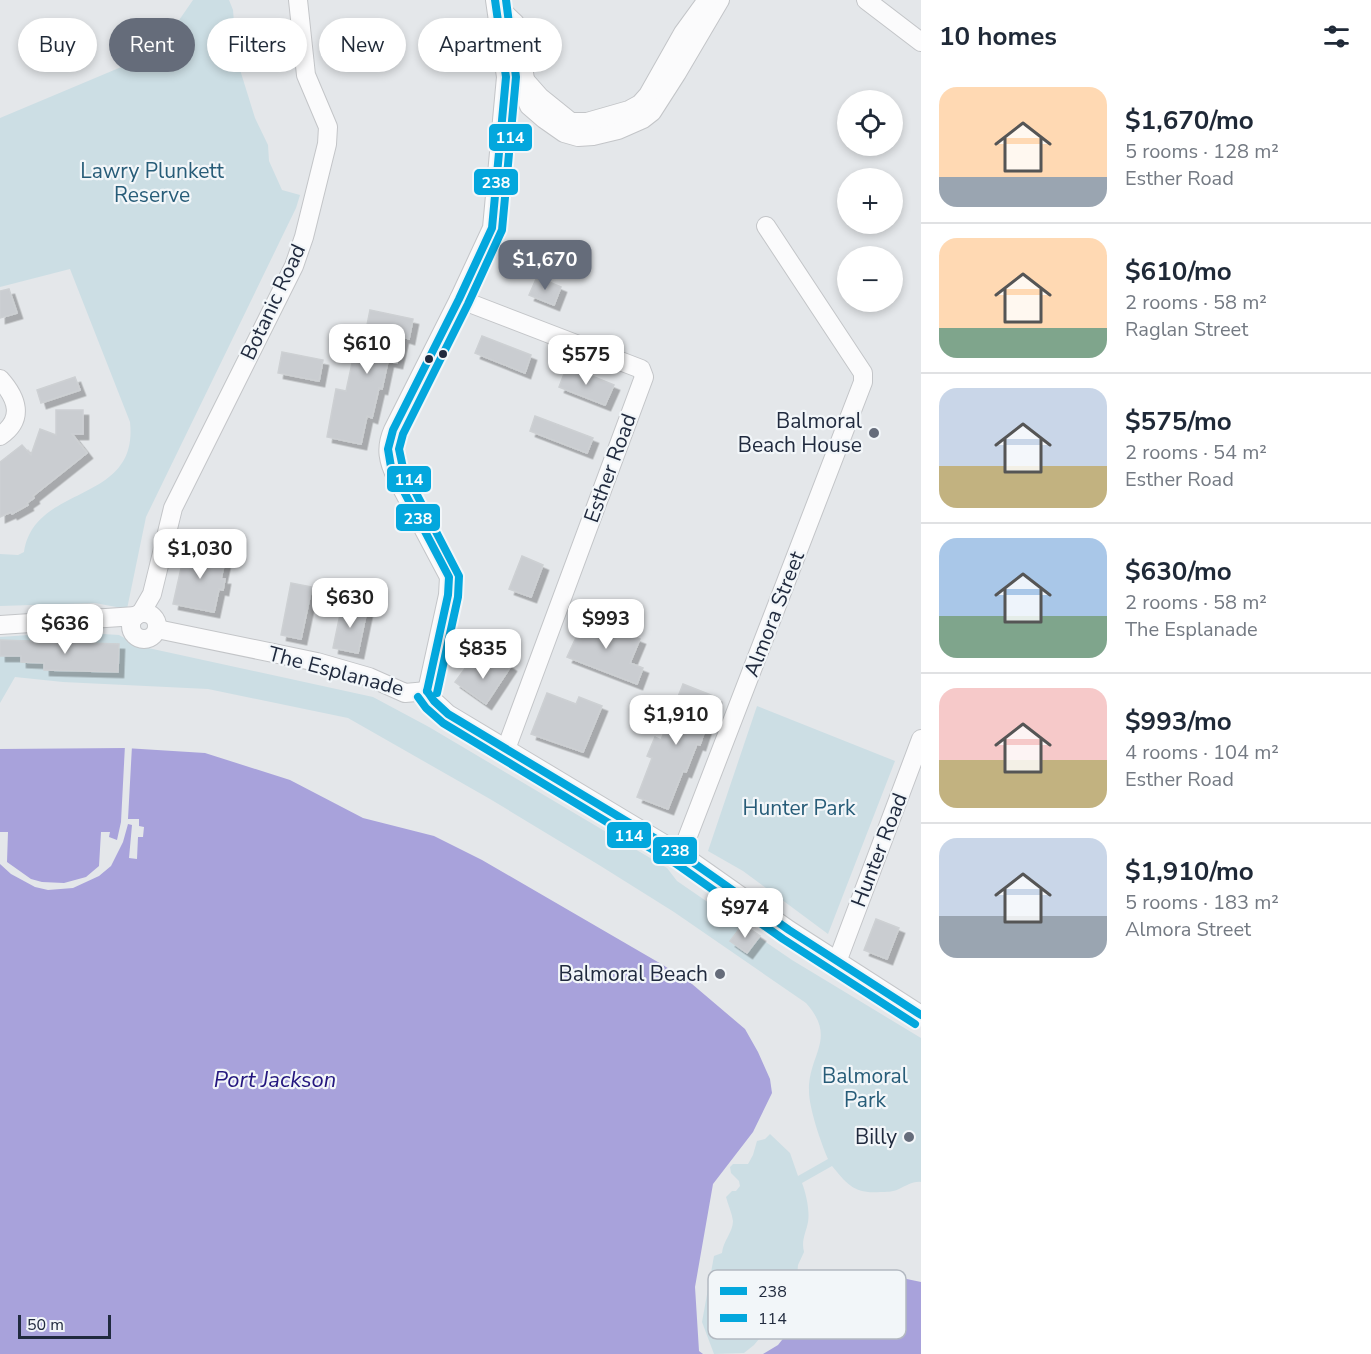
<!DOCTYPE html>
<html lang="en">
<head>
<meta charset="utf-8">
<style>
  :root { --surface:#fff; --page:#f6f6f7; --text:#1f2937; --muted:#747a83; --line:#e0e1e3; --accent:#656c7a }
  body { margin:0; font-family:"Nunito Sans",sans-serif; background:var(--page); color:var(--text); height:100vh; display:flex; flex-direction:column; font-size:22px; white-space:nowrap }
  * { box-sizing:border-box; margin:0 }
  p { font-size:20px; color:var(--muted) }
  .icon { flex:none; width:33px; height:33px; fill:none; stroke:currentColor; stroke-width:2; stroke-linecap:round; stroke-linejoin:round }
  .map { position:relative; flex:1; overflow:hidden }
  .panel { display:flex; flex-direction:column; background:var(--surface); width:450px }
  .panel>* { flex:none }
  .top-card { position:absolute; left:18px; top:18px; width:570px; height:54px; display:flex; gap:12px }
  .controls { position:absolute; left:837px; top:90px; display:grid; gap:12px }
  .controls a { display:grid; place-items:center; width:66px; height:66px; border-radius:50%; background:var(--surface); box-shadow:0 3px 9px #0003; font-size:30px }
  .scale { position:absolute; left:18px; bottom:15px; width:93px; box-sizing:border-box; padding-left:6px; border:3px solid #202a3e; border-top:0; font-size:16px; line-height:21px; white-space:nowrap; color:#202a3e; -webkit-text-stroke:4px #f2f6f9; paint-order:stroke }
  .price { position:absolute; translate:-50% -51px; padding:0 14px; border-radius:12px; background:#fff; color:#222; font-size:20px; line-height:39px; filter:drop-shadow(0 2px 3px #0008) }
  .price::after { content:''; position:absolute; left:50%; top:36px; width:18px; height:14px; margin-left:-9px; background:inherit; clip-path:polygon(0 0,100% 0,50% 100%) }
  .price.on { background:var(--accent); color:#fff }
  ul { padding:0; list-style:none }
  li { display:flex; align-items:center; gap:18px; height:150px; padding:0 18px }
  li+li { border-top:2px solid var(--line) }
  li span { display:grid; place-items:center; flex:none; width:168px; height:120px; border-radius:18px; color:#555 }
  li>.icon { margin-inline-start:auto }
  span .icon { width:72px; height:72px; fill:#fffc; stroke-width:1 }
  li b { font-size:26px }
  h2 { display:flex; justify-content:space-between; align-items:center; height:72px; padding:0 18px; font-size:26px }
  .chip { padding:0 21px; border-radius:27px; background:var(--surface); box-shadow:0 3px 9px #0003; font-size:21px; line-height:54px }
  .chip.on { background:var(--accent); color:#fff }
  main { display:flex; flex:1; min-height:0 }
  .map>svg:first-child { display:block }
  .green { fill:#ccdee4 }
  .water { fill:#a8a2db }
  .pier { fill:#e4e7ea }
  .building { fill:#cacdd1; stroke:#cdd0d3; stroke-width:1.5; filter:url(#shadow) }
  .lines { fill:none; stroke-linecap:round; stroke-linejoin:round }
  .minor-casing { stroke:#c3c5c8; stroke-width:20 }
  .minor { stroke:#fbfbfc; stroke-width:18 }
  .bus-1-casing { stroke:#f2f6f9; stroke-width:12 }
  .bus-2-casing { stroke:#f2f6f9; stroke-width:12 }
  .bus-1 { stroke:#03a7dd; stroke-width:8 }
  .bus-2 { stroke:#03a7dd; stroke-width:8 }
  .bus-dot { fill:#202a3e; stroke:#f2f6f9; stroke-width:2 }
  .poi-dot { fill:#656c7a; stroke:#f2f6f9; stroke-width:2 }
  .labels { text-anchor:middle; stroke-width:4.5; stroke-linejoin:round; paint-order:stroke }
  .park-label { font-size:21px; fill:#275c78; stroke:#f2f6f9 }
  .street-label { font-size:21px; fill:#202a3e; stroke:#f2f6f9 }
  .poi-label { font-size:21px; fill:#202a3e; stroke:#f2f6f9; text-anchor:end }
  .water-label { font-size:22px; font-style:italic; fill:#23167e; stroke:#f2f6f9 }
  .key { fill:#f2f6f9; stroke:#b3b9c1; stroke-width:1.5 }
  .key-label { font-size:16px; fill:#202a3e }
  .line-badge { stroke:#f2f6f9; stroke-width:2 }
  .badge-label { font-size:16px; text-anchor:middle; font-weight:bold; fill:#fff }
</style>
</head>
<body>
<main>
<div class="map">
<svg width="921" height="1354" viewBox="0 0 921 1354">
  <defs>
    <filter id="shadow"><feDropShadow dx="5.5" dy="5.5" stdDeviation="0" flood-color="#0004"/></filter>
  </defs>
  <rect width="100%" height="100%" fill="#e4e7ea"/>
  <!-- green -->
  <g class="green">
    <path d="M193 0H229L233 10 237 60 255 118 268 145 269 161 282 190 300 195 296 208 146 517 127 609 95 603 0 606V554L18 555 24 552C34 483 139 505 130 422L70 269 0 287V118L157 52Z"/>
    <path d="M72 632 119 635 139 646 373 697 429 727 667 868 677 881 792 960 921 1038V1182C913 1181 906 1186 899 1189 893 1192 886 1192 880 1192 854 1194 847 1184 832 1166L802 1183C806 1193 810 1211 808 1222 806 1233 801 1240 804 1252L798 1265 796 1287 785 1308 754 1345 744 1353 714 1354 702 1322 714 1256 722 1253C723 1241 733 1232 733 1221 732 1213 728 1205 726 1197L732 1191H736L740 1186 739 1181 731 1173 730 1167 733 1164H748L753 1155 757 1141 765 1139 770 1134 790 1153 798 1176 828 1159C821 1143 809 1108 809 1091 808 1054 838 1039 806 1003L674 912 599 865 490 799 348 718 208 689 63 682 15 677 0 703V637Z"/>
    <path d="M757 706 895 761 828 934 743 871 708 851Z"/>
  </g>
  <!-- water -->
  <g class="water">
    <path d="M125 748 205 753 290 780 363 818 434 836 482 860 663 965 692 984 745 1029 758 1052 770 1079 772 1093 753 1132 713 1184 695 1287 699 1351 703 1354H0V749Z"/>
    <path d="M883 1274 921 1282V1354H763L778 1345 829 1281Z"/>
  </g>
  <!-- pier -->
  <path class="pier" d="M125 745 132 746 128 819H139V826L144 827 143 837H138L137 859 129 858 132 825 128 824 123 842 111 866 99 876 73 888 48 890 35 887 11 874 0 864V832H8L7 862 31 879 42 882 64 883 86 877 99 866 101 832H110L109 837 117 840 121 822Z"/>
  <!-- building -->
  <g class="building">
    <path d="M537 277 561 287 554 305 529 295Z"/>
    <path d="M9 289 17 313 0 318V291Z"/>
    <path d="M370 310 413 319 409 339 403 337 397 363 388 361 382 389 379 388 372 418 367 416 361 444 327 437 336 389 346 391 354 354 349 353 352 338 364 340Z"/>
    <path d="M482 336 531 355 525 373 475 353Z"/>
    <path d="M282 352 323 360 319 381 278 373Z"/>
    <path d="M567 366 614 385 605 405 559 387Z"/>
    <path d="M75 377 80 390 41 403 37 390Z"/>
    <path d="M56 410H83V434H72L87 453 33 496 34 498 27 503 28 505 12 514 11 512 0 517V462L22 445 31 455 40 429 56 435Z"/>
    <path d="M535 416 593 438 587 453 530 431Z"/>
    <path d="M186 546 226 556 221 579H225L223 590 219 589 214 612 173 604Z"/>
    <path d="M522 556 543 565 531 597 509 589Z"/>
    <path d="M291 583 312 587 301 639 281 635Z"/>
    <path d="M342 605 367 610 358 653 333 648Z"/>
    <path d="M585 618 640 639 630 663 643 668 637 684 567 657Z"/>
    <path d="M0 640 119 644 118 672 44 670V663L21 662V656H0Z"/>
    <path d="M499 657 511 666 486 704 455 682 469 663 486 675Z"/>
    <path d="M683 684 716 697 700 745 697 744 686 772 683 771 668 809 637 797 652 758 647 756 655 737 661 740Z"/>
    <path d="M547 693 576 704 579 697 602 706 583 752 531 734Z"/>
    <path d="M876 919 899 928 887 959 864 950Z"/>
    <path d="M743 924 760 936 747 953 730 941Z"/>
  </g>
  <g class="lines">
    <defs>
      <g id="minor">
        <path d="M866 0 921 42"/>
        <path d="M496 5 515 23 518 29 525 80V96L529 106 544 119 564 133 578 137 593 136 618 130 643 119 652 112 677 73 720 0"/>
        <path d="M525 80 540 97 571 122H587L629 110 640 104 648 95 683 33 707 0"/>
        <path d="M459 299 641 369 644 377 506 749"/>
        <path d="M0 379C17 398 25 419 0 436"/>
        <circle cx="144" cy="626" r="13"/>
        <path d="M141 613 152 594 173 508 294 266 304 237 327 144 328 127 306 75 298 0"/>
        <path d="M0 625 136 616"/>
        <path d="M157 629 317 662 369 677 405 693 427 691"/>
        <path d="M427 691 448 595 449 577 397 479C388 462 385 448 393 430L459 299 492 228 506 77 495 0"/>
        <path d="M427 691 434 701 448 714 681 854 789 930 921 1015"/>
        <path d="M681 854 863 382V373L766 226"/>
        <path d="M837 962 921 739"/>
      </g>
    </defs>
    <!-- minor casing -->
    <use href="#minor" class="minor-casing"/>
    <!-- minor -->
    <use href="#minor" class="minor"/>
    <defs>
      <g id="bus-1">
        <path d="M427 691 448 595 449 577 391 467 388 449 393 430 459 299 492 228 506 77 495 0"/>
        <path d="M427 691 434 701 448 714 681 854 789 930 921 1015"/>
      </g>
      <g id="bus-2">
        <path d="M437 693 458 597 459 576 403 468 399 449 403 434 468 304 502 230 516 77 506 0"/>
        <path d="M418 697 426 708 443 723 675 863 783 939 915 1024"/>
      </g>
    </defs>
    <!-- bus-1 casing -->
    <use href="#bus-1" class="bus-1-casing"/>
    <!-- bus-2 casing -->
    <use href="#bus-2" class="bus-2-casing"/>
    <!-- bus-1 -->
    <use href="#bus-1" class="bus-1"/>
    <!-- bus-2 -->
    <use href="#bus-2" class="bus-2"/>
  </g>
  <!-- markers -->
  <g class="bus-dot">
    <circle cx="443" cy="354" r="5"/>
    <circle cx="429" cy="359" r="5"/>
  </g>
  <g class="poi-dot">
    <circle cx="874" cy="433" r="6"/>
    <circle cx="720" cy="974" r="6"/>
    <circle cx="909" cy="1137" r="6"/>
  </g>
  <g class="labels">
    <!-- park labels -->
    <g class="park-label">
      <text x="152" y="178">Lawry Plunkett<tspan x="152" dy="24">Reserve</tspan></text>
      <text x="799" y="815">Hunter Park</text>
      <text x="865" y="1083">Balmoral<tspan x="865" dy="24">Park</tspan></text>
    </g>
    <!-- street labels -->
    <g class="street-label">
      <text transform="translate(273 302) rotate(-65)" y="7">Botanic Road</text>
      <text transform="translate(610 468) rotate(-70)" y="7">Esther Road</text>
      <text transform="translate(774 614) rotate(-69)" y="7">Almora Street</text>
      <text transform="translate(336 671) rotate(15)" y="7">The Esplanade</text>
      <text transform="translate(879 850) rotate(-69)" y="7">Hunter Road</text>
    </g>
    <!-- poi labels -->
    <g class="poi-label">
      <text x="862" y="428">Balmoral<tspan x="862" dy="24">Beach House</tspan></text>
      <text x="708" y="981">Balmoral Beach</text>
      <text x="897" y="1144">Billy</text>
    </g>
    <!-- water labels -->
    <g class="water-label">
      <text x="275" y="1087">Port Jackson</text>
    </g>
  </g>
  <!-- legend -->
  <rect x="708" y="1270" width="198" height="69" rx="9" class="key"/>
  <rect x="720" y="1287" width="27" height="8" fill="#03a7dd"/>
  <rect x="720" y="1314" width="27" height="8" fill="#03a7dd"/>
  <g class="key-label">
    <text x="758" y="1297">238</text>
    <text x="758" y="1324">114</text>
  </g>
  <g class="line-badge">
    <rect x="488" y="123" width="45" height="29" rx="6" fill="#03a7dd"/>
    <rect x="473" y="168" width="46" height="28" rx="6" fill="#03a7dd"/>
    <rect x="386" y="465" width="46" height="28" rx="6" fill="#03a7dd"/>
    <rect x="395" y="503" width="46" height="29" rx="6" fill="#03a7dd"/>
    <rect x="606" y="821" width="46" height="28" rx="6" fill="#03a7dd"/>
    <rect x="652" y="836" width="46" height="29" rx="6" fill="#03a7dd"/>
  </g>
  <g class="badge-label">
    <text x="510" y="143">114</text>
    <text x="496" y="188">238</text>
    <text x="409" y="485">114</text>
    <text x="418" y="524">238</text>
    <text x="629" y="841">114</text>
    <text x="675" y="856">238</text>
  </g>
</svg>
<div class="controls">
<a><svg class="icon" aria-label="locate" viewBox="0 0 24 24"><circle cx="12" cy="12" r="6"/><path d="M12 2v4M12 18v4M2 12h4M18 12h4"/></svg></a>
<a>+</a>
<a>−</a>
</div>
<div class="scale">50 m</div>
<b class="price on" style="left:545px;top:291px">$1,670</b>
<b class="price" style="left:367px;top:375px">$610</b>
<b class="price" style="left:586px;top:386px">$575</b>
<b class="price" style="left:200px;top:580px">$1,030</b>
<b class="price" style="left:350px;top:629px">$630</b>
<b class="price" style="left:606px;top:650px">$993</b>
<b class="price" style="left:65px;top:655px">$636</b>
<b class="price" style="left:483px;top:680px">$835</b>
<b class="price" style="left:676px;top:746px">$1,910</b>
<b class="price" style="left:745px;top:939px">$974</b>
<div class="top-card">
<a class="chip">Buy</a>
<a class="chip on">Rent</a>
<a class="chip">Filters</a>
<a class="chip">New</a>
<a class="chip">Apartment</a>
</div>
</div>
<section class="panel">
<h2>10 homes<svg class="icon" aria-label="filters" viewBox="0 0 24 24"><path d="M4 7h16M4 17h16"/><circle cx="9" cy="7" r="2"/><circle cx="15" cy="17" r="2"/></svg></h2>
<ul>
<li><span style="background:linear-gradient(#ffd9b3 75%,#9aa5b1 0)"><svg class="icon" aria-label="home" viewBox="0 0 24 24"><path d="M3 11l9-7 9 7M6 9v11h12V9"/></svg></span><div><b>$1,670/mo</b><p>5 rooms · 128 m²</p><p>Esther Road</p></div></li>
<li><span style="background:linear-gradient(#ffd9b3 75%,#7fa58c 0)"><svg class="icon" aria-label="home" viewBox="0 0 24 24"><path d="M3 11l9-7 9 7M6 9v11h12V9"/></svg></span><div><b>$610/mo</b><p>2 rooms · 58 m²</p><p>Raglan Street</p></div></li>
<li><span style="background:linear-gradient(#c9d6e8 65%,#c2b280 0)"><svg class="icon" aria-label="home" viewBox="0 0 24 24"><path d="M3 11l9-7 9 7M6 9v11h12V9"/></svg></span><div><b>$575/mo</b><p>2 rooms · 54 m²</p><p>Esther Road</p></div></li>
<li><span style="background:linear-gradient(#a9c7e8 65%,#7fa58c 0)"><svg class="icon" aria-label="home" viewBox="0 0 24 24"><path d="M3 11l9-7 9 7M6 9v11h12V9"/></svg></span><div><b>$630/mo</b><p>2 rooms · 58 m²</p><p>The Esplanade</p></div></li>
<li><span style="background:linear-gradient(#f6c9c9 60%,#c2b280 0)"><svg class="icon" aria-label="home" viewBox="0 0 24 24"><path d="M3 11l9-7 9 7M6 9v11h12V9"/></svg></span><div><b>$993/mo</b><p>4 rooms · 104 m²</p><p>Esther Road</p></div></li>
<li><span style="background:linear-gradient(#c9d6e8 65%,#9aa5b1 0)"><svg class="icon" aria-label="home" viewBox="0 0 24 24"><path d="M3 11l9-7 9 7M6 9v11h12V9"/></svg></span><div><b>$1,910/mo</b><p>5 rooms · 183 m²</p><p>Almora Street</p></div></li>
</ul>
</section>
</main>
</body>
</html>
